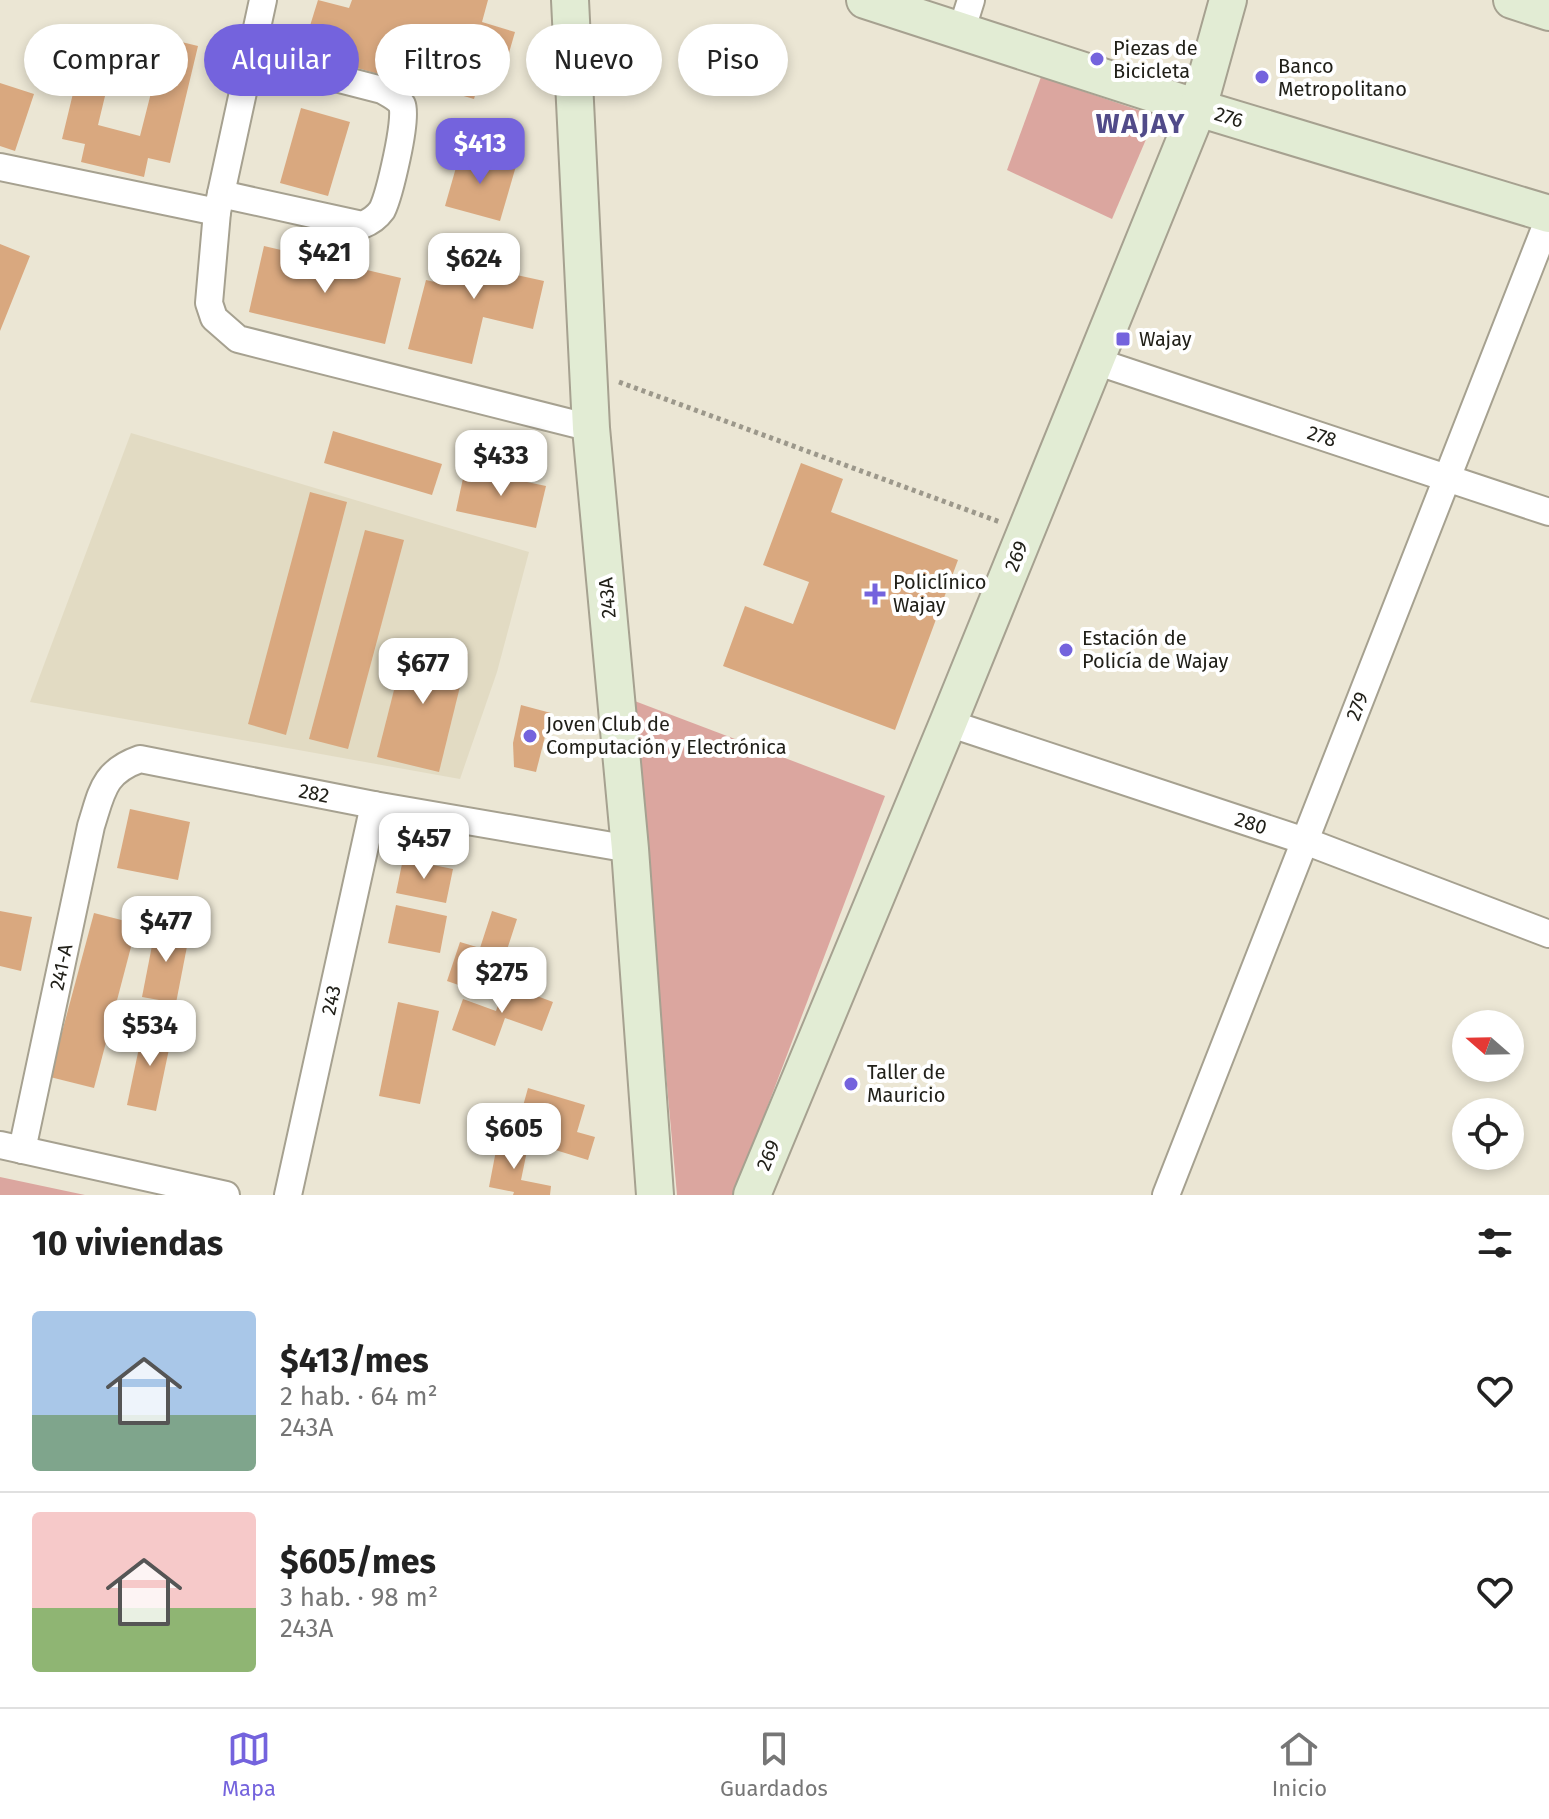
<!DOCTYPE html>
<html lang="es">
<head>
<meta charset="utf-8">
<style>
  :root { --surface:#fff; --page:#f6f6f6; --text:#222; --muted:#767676; --line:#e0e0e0; --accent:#7463dd }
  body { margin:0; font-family:"Fira Sans",sans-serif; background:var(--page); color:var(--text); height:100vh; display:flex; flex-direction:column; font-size:30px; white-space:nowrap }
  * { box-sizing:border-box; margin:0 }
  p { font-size:26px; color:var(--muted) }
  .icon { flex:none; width:44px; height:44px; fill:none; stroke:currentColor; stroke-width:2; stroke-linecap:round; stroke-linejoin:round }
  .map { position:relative; height:1195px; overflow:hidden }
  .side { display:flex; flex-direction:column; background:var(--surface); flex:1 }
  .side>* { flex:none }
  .top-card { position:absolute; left:24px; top:24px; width:800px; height:72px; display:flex; gap:16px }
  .needle { width:52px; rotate:290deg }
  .fabs { position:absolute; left:1452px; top:1010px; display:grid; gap:16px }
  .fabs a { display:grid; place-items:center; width:72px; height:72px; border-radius:50%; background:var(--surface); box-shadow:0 4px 12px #0003; font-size:40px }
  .price { position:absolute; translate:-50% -68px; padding:0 18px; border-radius:16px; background:#fff; color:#222; font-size:26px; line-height:52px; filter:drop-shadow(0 2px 4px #0008) }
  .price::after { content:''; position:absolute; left:50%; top:48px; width:24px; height:18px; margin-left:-12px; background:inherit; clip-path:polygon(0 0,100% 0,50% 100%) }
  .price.current { background:var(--accent); color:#fff }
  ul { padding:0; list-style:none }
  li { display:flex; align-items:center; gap:24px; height:200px; padding:0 32px }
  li+li { border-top:2px solid var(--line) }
  li span { display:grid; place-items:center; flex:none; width:224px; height:160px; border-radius:8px; color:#555 }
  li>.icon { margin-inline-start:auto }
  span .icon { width:96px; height:96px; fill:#fffc; stroke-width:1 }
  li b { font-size:34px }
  h2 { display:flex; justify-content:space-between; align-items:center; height:96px; padding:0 32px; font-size:34px }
  .pill { padding:0 28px; border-radius:36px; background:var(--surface); box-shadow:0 4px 12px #0003; font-size:28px; line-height:72px }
  .pill.current { background:var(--accent); color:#fff }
  .menu { display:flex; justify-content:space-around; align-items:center; height:112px; border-top:2px solid var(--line); background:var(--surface); font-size:22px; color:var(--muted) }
  .menu a { display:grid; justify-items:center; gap:4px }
  .menu .current { color:var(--accent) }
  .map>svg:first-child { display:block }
  .built { fill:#e2dbc3 }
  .green { fill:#dba69f }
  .building { fill:#d9a87f }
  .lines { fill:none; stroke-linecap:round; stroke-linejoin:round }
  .street-casing { stroke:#a6a190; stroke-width:30 }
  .secondary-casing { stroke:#a6a190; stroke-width:40 }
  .path { stroke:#9c988b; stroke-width:5; stroke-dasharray:4 4; stroke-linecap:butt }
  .street { stroke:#fff; stroke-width:26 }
  .secondary { stroke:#e2ecd4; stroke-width:36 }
  .poi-dot { fill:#7463dd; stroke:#fff; stroke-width:3 }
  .labels { text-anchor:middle; stroke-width:8; stroke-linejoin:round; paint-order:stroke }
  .poi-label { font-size:20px; fill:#212019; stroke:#fff; text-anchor:start }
  .street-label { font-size:20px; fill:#212019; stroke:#fff }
  .district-label { font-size:28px; font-weight:bold; letter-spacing:2px; fill:#514b89; stroke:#fff }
</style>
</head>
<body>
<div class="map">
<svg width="1549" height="1195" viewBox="0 0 1549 1195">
  <rect width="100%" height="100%" fill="#ebe6d4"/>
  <!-- built -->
  <path class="built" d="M131 433 529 552 497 672 460 779 30 702Z"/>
  <!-- green -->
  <g class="green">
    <path d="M1041 77 1156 116 1112 219 1007 170Z"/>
    <path d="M632 700 885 796 734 1195H677Z"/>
    <path d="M0 1177 85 1195H0Z"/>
  </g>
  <!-- building -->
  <g class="building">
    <path d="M318 0 349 8 352 0H488L482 22 515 32 502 77 482 71 474 99 415 82 427 40 402 33 389 77 336 62 342 39 309 29Z"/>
    <path d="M89 27 120 34 98 125 140 136 165 38 198 46 170 163 148 158 144 177 81 162 85 144 62 139Z"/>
    <path d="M0 83 34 94 15 151 0 146Z"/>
    <path d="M301 108 350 122 328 196 280 183Z"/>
    <path d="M461 150 516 166 500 221 445 206Z"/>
    <path d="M460 235 518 250 512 274 544 281 533 329 483 317 472 364 408 349 426 280 448 285Z"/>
    <path d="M0 244 30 256 0 331Z"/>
    <path d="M264 246 401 278 385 344 249 312Z"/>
    <path d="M333 431 442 464 432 495 324 463Z"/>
    <path d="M801 463 843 479 831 512 958 560 895 730 723 666 745 606 793 624 809 582 763 565Z"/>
    <path d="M465 469 546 486 536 528 456 511Z"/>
    <path d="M310 492 347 502 286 735 248 724Z"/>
    <path d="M365 530 404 540 348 749 309 739Z"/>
    <path d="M407 639 468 654 439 772 377 757Z"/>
    <path d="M521 705 551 713 536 772 514 767 513 743Z"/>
    <path d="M130 809 190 822 178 880 117 868Z"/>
    <path d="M403 859 453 869 446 903 396 893Z"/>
    <path d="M396 905 447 916 440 953 388 943Z"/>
    <path d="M0 911 32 917 21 971 0 966Z"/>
    <path d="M492 911 517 919 503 962 484 956 473 990 447 981 460 942 480 948Z"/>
    <path d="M94 913 137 924 94 1088 50 1077Z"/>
    <path d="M156 925 190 931 176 1003 142 997Z"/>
    <path d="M505 984 553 1002 542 1031 505 1018 495 1046 452 1030 463 999 496 1011Z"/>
    <path d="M398 1002 439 1011 420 1104 379 1096Z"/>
    <path d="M144 1024 173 1030 156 1111 127 1105Z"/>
    <path d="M528 1088 585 1105 577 1132 595 1137 588 1160 552 1149 556 1136 518 1124Z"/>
    <path d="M498 1140 528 1146 521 1180 551 1186 550 1195H513L514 1192 489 1187Z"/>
  </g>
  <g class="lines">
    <defs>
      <g id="street">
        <path d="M263 0 217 212 209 303 214 318 238 339 591 428"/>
        <path d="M961 32 971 0"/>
        <path d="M0 167 217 212"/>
        <path d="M221 194 362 225C370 222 377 217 382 210 389 196 408 118 402 105 398 98 389 94 382 90L250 56"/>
        <path d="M1095 361 1549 512"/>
        <path d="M948 723 1305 841 1549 934"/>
        <path d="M0 1145 226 1195"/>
        <path d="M22 1150 91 826C102 792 103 772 140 759L374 805 630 849"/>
        <path d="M288 1195 374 805"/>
        <path d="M1166 1195 1549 218"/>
      </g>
      <g id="secondary">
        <path d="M570 0 591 428 630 849 655 1195"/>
        <path d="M865 0 1198 108 1549 214"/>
        <path d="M1512 0 1549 12"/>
        <path d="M752 1195 948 723 1198 108 1228 0"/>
      </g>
    </defs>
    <!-- street casing -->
    <use href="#street" class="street-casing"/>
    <!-- secondary casing -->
    <use href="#secondary" class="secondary-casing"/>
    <!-- path -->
    <path class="path" d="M619 382 1000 522"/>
    <!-- street -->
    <use href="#street" class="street"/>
    <!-- secondary -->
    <use href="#secondary" class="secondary"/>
  </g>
  <!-- markers -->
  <g class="poi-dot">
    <circle cx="1097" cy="59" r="8"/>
    <circle cx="1262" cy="77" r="8"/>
    <rect x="1115" y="331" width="16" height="16" rx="4"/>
    <path d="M871 582h8v8h8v8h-8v8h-8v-8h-8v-8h8z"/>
    <circle cx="1066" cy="650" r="8"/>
    <circle cx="530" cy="736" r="8"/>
    <circle cx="851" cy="1084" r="8"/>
  </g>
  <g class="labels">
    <!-- poi labels -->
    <g class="poi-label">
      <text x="1113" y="55">Piezas de<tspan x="1113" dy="23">Bicicleta</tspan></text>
      <text x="1278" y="73">Banco<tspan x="1278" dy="23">Metropolitano</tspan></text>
      <text x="1139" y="346">Wajay</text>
      <text x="893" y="589">Policlínico<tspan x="893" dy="23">Wajay</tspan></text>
      <text x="1082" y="645">Estación de<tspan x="1082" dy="23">Policía de Wajay</tspan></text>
      <text x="546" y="731">Joven Club de<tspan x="546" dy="23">Computación y Electrónica</tspan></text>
      <text x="867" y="1079">Taller de<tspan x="867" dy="23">Mauricio</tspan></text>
    </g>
    <!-- street labels -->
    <g class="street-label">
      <text transform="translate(1229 117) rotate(17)" y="7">276</text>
      <text transform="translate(1322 436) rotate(18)" y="7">278</text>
      <text transform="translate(1016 556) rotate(-68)" y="7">269</text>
      <text transform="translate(607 598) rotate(-95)" y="7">243A</text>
      <text transform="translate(1357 706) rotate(-69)" y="7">279</text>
      <text transform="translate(314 793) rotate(11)" y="7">282</text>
      <text transform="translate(1251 823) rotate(18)" y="7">280</text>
      <text transform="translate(61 967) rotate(-78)" y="7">241-A</text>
      <text transform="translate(331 1000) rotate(-78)" y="7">243</text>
      <text transform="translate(768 1155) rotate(-67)" y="7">269</text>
    </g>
    <!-- district labels -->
    <g class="district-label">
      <text x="1141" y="133">WAJAY</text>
    </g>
  </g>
</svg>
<div class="fabs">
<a><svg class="needle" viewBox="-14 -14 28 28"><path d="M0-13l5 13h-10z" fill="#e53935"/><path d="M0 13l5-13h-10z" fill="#767676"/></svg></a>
<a><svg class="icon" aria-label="locate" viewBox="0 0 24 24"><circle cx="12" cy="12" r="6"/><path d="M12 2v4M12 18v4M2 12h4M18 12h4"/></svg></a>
</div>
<b class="price current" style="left:480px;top:186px">$413</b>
<b class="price" style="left:325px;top:295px">$421</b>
<b class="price" style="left:474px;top:301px">$624</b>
<b class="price" style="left:501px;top:498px">$433</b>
<b class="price" style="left:423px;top:706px">$677</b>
<b class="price" style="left:424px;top:881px">$457</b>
<b class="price" style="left:166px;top:964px">$477</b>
<b class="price" style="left:502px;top:1015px">$275</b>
<b class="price" style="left:150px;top:1068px">$534</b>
<b class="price" style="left:514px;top:1171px">$605</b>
<div class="top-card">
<a class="pill">Comprar</a>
<a class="pill current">Alquilar</a>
<a class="pill">Filtros</a>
<a class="pill">Nuevo</a>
<a class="pill">Piso</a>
</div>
</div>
<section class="side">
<h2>10 viviendas<svg class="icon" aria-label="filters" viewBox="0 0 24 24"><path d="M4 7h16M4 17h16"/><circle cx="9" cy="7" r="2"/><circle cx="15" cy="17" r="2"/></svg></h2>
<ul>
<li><span style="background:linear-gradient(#a9c7e8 65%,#7fa58c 0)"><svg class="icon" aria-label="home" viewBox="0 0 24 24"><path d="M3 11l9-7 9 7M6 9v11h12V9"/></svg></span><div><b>$413/mes</b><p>2 hab. · 64 m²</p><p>243A</p></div><svg class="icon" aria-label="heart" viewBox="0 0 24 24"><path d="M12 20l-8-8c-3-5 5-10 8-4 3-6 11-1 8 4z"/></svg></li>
<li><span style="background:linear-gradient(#f6c9c9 60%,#8fb573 0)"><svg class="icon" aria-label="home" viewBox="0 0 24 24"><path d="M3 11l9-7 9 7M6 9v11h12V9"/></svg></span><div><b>$605/mes</b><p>3 hab. · 98 m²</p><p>243A</p></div><svg class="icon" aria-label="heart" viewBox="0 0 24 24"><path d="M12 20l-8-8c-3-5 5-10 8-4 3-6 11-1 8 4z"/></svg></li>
</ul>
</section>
<nav class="menu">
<a class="current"><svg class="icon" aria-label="map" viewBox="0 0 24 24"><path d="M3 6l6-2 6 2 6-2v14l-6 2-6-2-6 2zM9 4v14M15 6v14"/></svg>Mapa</a>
<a><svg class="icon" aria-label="saved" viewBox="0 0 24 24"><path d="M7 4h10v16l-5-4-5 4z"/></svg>Guardados</a>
<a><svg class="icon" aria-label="home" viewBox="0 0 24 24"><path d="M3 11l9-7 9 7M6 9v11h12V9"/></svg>Inicio</a>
</nav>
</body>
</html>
